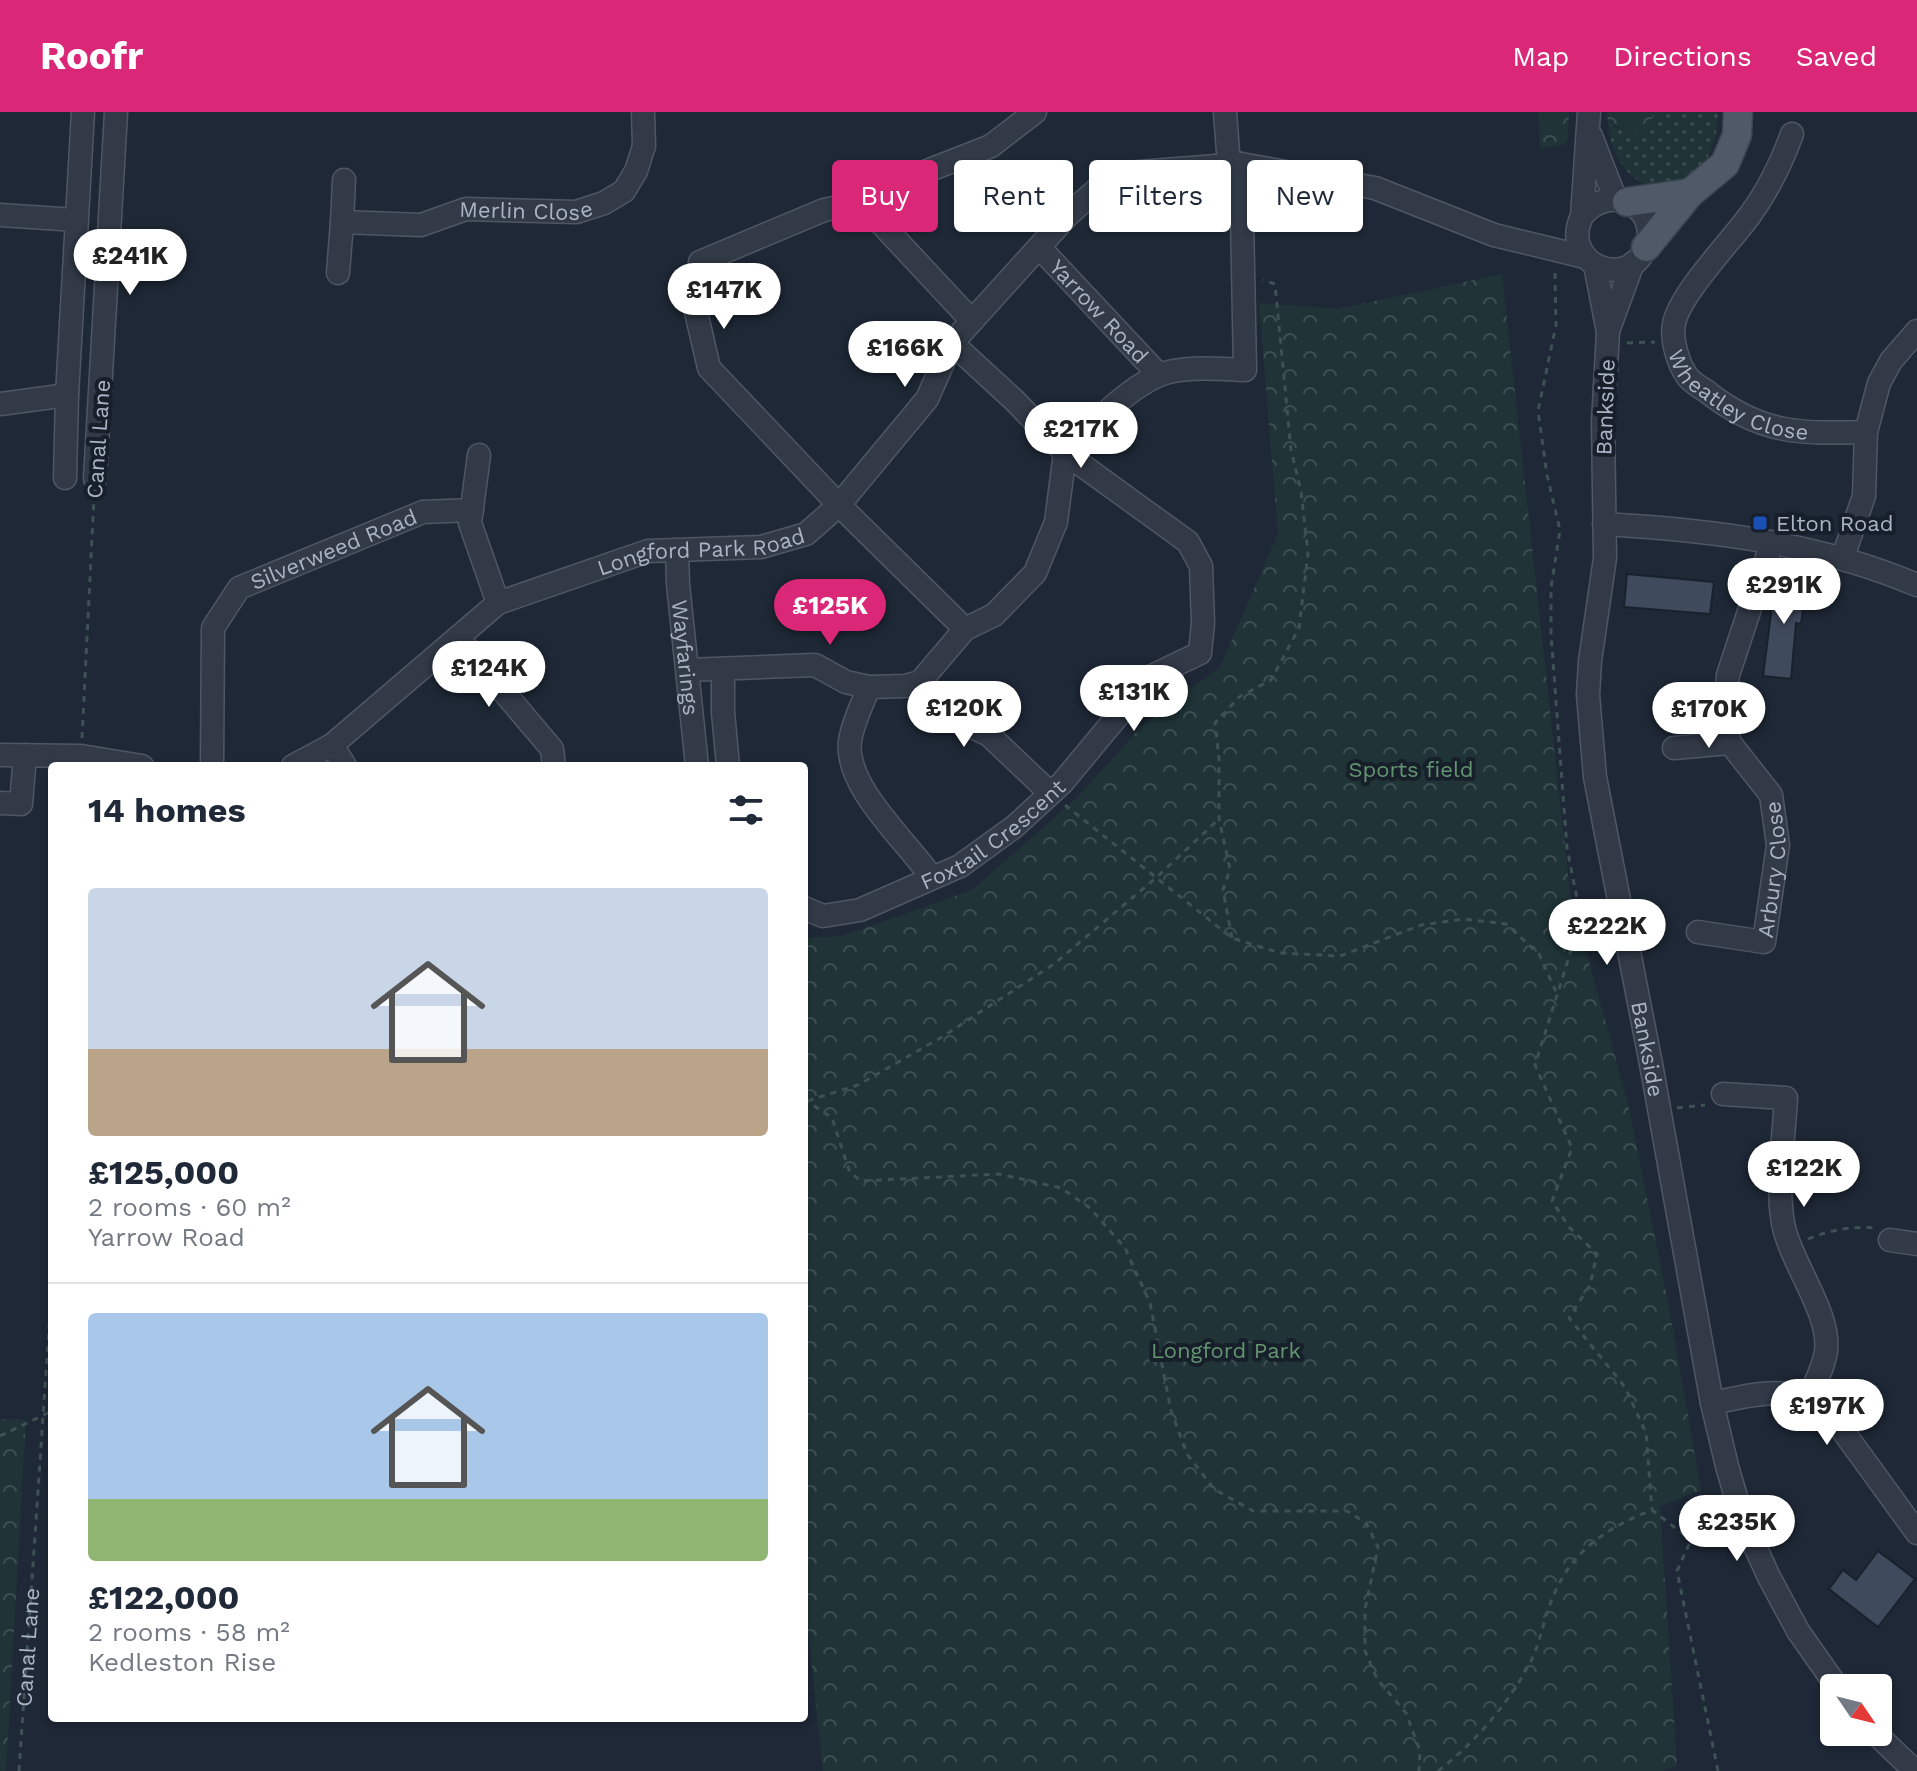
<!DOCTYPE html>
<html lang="en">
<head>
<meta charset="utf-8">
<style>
  :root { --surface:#fff; --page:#f2f2f3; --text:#1f2937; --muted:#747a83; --line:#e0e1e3; --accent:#db2777 }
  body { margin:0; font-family:"Work Sans",sans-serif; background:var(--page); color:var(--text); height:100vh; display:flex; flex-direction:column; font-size:30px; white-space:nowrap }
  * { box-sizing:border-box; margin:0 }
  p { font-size:26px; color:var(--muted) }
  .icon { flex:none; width:44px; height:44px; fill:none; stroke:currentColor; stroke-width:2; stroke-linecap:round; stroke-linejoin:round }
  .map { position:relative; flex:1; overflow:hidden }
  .details { position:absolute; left:48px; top:650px; width:760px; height:960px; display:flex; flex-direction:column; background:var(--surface); border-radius:8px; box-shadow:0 2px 6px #0004 }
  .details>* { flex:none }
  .hud { position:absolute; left:832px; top:48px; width:760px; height:72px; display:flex; gap:16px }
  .needle { width:52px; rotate:125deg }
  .controls { position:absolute; left:1820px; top:1562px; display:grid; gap:16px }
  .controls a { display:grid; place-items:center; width:72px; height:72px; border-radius:8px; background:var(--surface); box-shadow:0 2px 6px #0004; font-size:40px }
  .price { position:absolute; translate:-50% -68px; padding:0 18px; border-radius:28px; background:#fff; color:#222; font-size:26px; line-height:52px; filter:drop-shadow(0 2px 4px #0008) }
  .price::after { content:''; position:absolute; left:50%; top:48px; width:24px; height:18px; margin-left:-12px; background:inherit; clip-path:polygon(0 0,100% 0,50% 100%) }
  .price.current { background:var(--accent); color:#fff }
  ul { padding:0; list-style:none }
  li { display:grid; align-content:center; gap:16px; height:424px; padding:0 40px }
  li+li { border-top:2px solid var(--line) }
  li span { display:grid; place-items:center; height:248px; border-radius:8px; color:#555 }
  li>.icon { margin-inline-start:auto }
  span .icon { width:144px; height:144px; fill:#fffc; stroke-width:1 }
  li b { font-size:34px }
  h2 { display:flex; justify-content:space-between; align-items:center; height:96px; padding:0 40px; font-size:34px }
  .chip { padding:0 28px; border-radius:8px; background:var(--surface); box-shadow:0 2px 6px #0004; font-size:28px; line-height:72px }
  .chip.current { background:var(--accent); color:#fff }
  header { display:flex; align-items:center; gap:48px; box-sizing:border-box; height:112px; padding:0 40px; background:var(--accent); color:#fff }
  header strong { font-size:38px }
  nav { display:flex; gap:44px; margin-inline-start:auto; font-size:28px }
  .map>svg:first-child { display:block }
  .grass { fill:url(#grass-dots) }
  .forest { fill:url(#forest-crowns) }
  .building { fill:#3f4a5c; stroke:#19212d; stroke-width:2 }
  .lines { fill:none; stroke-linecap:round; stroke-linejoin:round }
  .minor-casing { stroke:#4f5765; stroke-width:25 }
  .major-casing { stroke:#3b4350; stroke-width:31 }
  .path { stroke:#3e5155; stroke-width:3; stroke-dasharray:6 6; stroke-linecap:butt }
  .minor { stroke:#323a47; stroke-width:22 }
  .major { stroke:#4f5967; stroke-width:28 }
  .transit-dot { fill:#1a4fb4; stroke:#171f2b; stroke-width:3 }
  .labels { text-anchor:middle; stroke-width:8; stroke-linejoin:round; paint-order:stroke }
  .street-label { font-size:22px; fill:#abb4c4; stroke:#171f2b }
  .poi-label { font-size:22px; fill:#abb4c4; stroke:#171f2b; text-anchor:start }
  .park-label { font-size:22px; fill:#639570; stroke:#171f2b }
</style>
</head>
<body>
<header>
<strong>Roofr</strong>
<nav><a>Map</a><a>Directions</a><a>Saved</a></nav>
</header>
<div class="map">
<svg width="1917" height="1659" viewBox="0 0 1917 1659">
  <defs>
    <pattern id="grass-dots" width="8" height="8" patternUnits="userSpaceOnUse" patternTransform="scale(2)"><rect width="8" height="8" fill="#203437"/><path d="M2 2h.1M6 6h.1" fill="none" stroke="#3e4f52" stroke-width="1.8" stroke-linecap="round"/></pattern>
    <pattern id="forest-crowns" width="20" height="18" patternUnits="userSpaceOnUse" patternTransform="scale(2)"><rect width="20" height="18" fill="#203437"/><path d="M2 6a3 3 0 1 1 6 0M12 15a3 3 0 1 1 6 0" fill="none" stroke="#3e4f52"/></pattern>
  </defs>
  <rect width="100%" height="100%" fill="#1e2836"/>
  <!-- grass -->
  <path class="grass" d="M1654 0H1718C1717 95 1617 102 1608 11L1621 18 1651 9Z"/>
  <!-- forest -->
  <g class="forest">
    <path d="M1538 0H1569L1568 27 1564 33 1540 36Z"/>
    <path d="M1607 0H1654L1651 9 1638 22 1608 11Z"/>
    <path d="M1502 162 1570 781 1628 991 1669 1195 1701 1378 1660 1394 1677 1654 1662 1659H823L804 1482V826L842 824 972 778 1077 686 1142 614 1180 583 1219 557 1278 422 1259 191 1338 197Z"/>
    <path d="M0 1307 26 1308 6 1659H0Z"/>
  </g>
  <!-- building -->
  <g class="building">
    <path d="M1627 462 1714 470 1710 502 1624 495Z"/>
    <path d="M1776 463 1807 467 1801 512 1796 511 1791 567 1763 564Z"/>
    <path d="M1878 1439 1915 1467 1878 1515 1829 1477 1843 1458 1856 1468Z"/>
  </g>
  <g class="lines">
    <defs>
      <g id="minor">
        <path d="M1225 0 1229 53"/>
        <path id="s2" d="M1792 22C1781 52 1769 77 1750 103 1732 128 1678 184 1674 212 1671 228 1678 251 1687 264 1691 270 1700 275 1706 279 1760 322 1799 322 1866 320"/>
        <path d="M1591 24 1615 86"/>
        <path d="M861 90 972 209"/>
        <path d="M0 103 76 108"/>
        <path d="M1582 104C1609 70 1661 94 1646 135 1628 180 1559 152 1582 104L1589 0"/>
        <path d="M342 110 344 68"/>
        <path id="s3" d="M1039 135 1159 263"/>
        <path id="s4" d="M1595 153 1608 220 1603 310 1605 446 1590 549 1588 583 1595 665 1651 952 1712 1291 1727 1354 1742 1406 1769 1465 1798 1519 1838 1576"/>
        <path id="s5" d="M338 161 342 110 421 113 466 97 576 100 604 91 624 79 636 59 644 34 643 0"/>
        <path d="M1608 219 1633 151"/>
        <path d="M952 231 1015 289 1065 341C1093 314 1121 281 1157 264 1180 253 1220 257 1245 258L1241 52"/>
        <path d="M0 292 67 283"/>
        <path d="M479 343 470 411 498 491"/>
        <path d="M65 366 67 283 83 0"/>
        <path d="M95 367 116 0"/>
        <path d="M1604 412C1711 418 1818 431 1917 473"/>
        <path id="s6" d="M677 438 678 472 697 654"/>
        <path d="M1843 445 1864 384 1866 320 1879 271 1891 249 1917 219"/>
        <path d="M458 526 552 637 554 654"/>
        <path d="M723 557V600L728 654"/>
        <path d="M688 558 815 553 846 570 869 575 905 574 920 570 965 517"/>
        <path d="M920 570 930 595 989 623 1050 681"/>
        <path d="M869 575C862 593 853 610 850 629 844 675 908 730 932 766"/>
        <path d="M332 633 345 654"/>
        <path d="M1674 636 1730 631"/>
        <path d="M0 643 81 644 142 654"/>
        <path id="s7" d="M212 654 213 516 239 476 423 400 472 398"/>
        <path id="s8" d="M293 654 332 633 498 491 648 439 761 435 806 422 839 393 927 287 952 231 1067 104 1114 62 1241 52 1375 76 1494 123 1585 145"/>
        <path d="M0 691 21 692 25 643"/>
        <path id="s9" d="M804 796 823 804 860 798 960 754 1014 715 1062 671 1150 565 1200 541 1203 511 1201 454 1188 430 1065 341 1056 410 1035 461 994 503 965 517 839 393 709 256 696 200 700 150 824 98 861 90 899 70 991 34 1035 0"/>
        <path id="s10" d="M1698 820 1764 830 1778 733 1771 683 1730 631 1724 607 1728 563 1772 430"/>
        <path d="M1723 982 1786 986C1784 1026 1776 1071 1783 1111 1790 1150 1831 1201 1826 1239 1824 1255 1815 1271 1809 1286"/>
        <path d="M1890 1128 1917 1132"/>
        <path d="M1712 1291C1757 1282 1786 1272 1827 1297L1917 1421"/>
        <path d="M1874 1620 1915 1659"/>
      </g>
      <g id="major">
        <path d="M1627 90 1690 81"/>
        <path d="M1646 135 1690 81 1725 52 1737 23 1738 0"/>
      </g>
    </defs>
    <!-- minor casing -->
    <use href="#minor" class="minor-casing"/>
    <!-- major casing -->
    <use href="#major" class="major-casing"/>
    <!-- path -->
    <g class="path">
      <path d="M1555 161 1556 213 1538 299 1547 363 1560 418 1551 476V522L1567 736 1581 807 1535 953 1572 1036 1552 1089 1569 1115 1597 1142 1590 1173 1569 1206 1625 1275 1646 1321 1652 1398"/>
      <path d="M1627 231 1655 230"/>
      <path d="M82 626 94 386"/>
      <path d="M1065 693 1232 826 1280 841 1340 844 1421 813 1464 807 1506 812 1539 842 1557 882"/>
      <path d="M1232 826 1223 778 1230 757 1219 707V646L1215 611 1239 585 1271 568 1299 516 1308 442 1301 379 1291 338 1275 172 1263 168"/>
      <path d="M804 978 807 989 858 973 942 925 1054 852 1157 765 1219 707"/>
      <path d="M804 991 807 989 832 1006 849 1058 860 1069 999 1062 1061 1076 1090 1096 1125 1136 1150 1191 1171 1299 1187 1342 1214 1377 1253 1399H1347L1366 1411 1378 1435 1365 1497V1539L1377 1567 1406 1601 1420 1639 1419 1659"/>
      <path d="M1677 996 1705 993"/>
      <path d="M1808 1127C1830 1118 1852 1114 1875 1116"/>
      <path d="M0 1324 52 1299"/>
      <path id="s1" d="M19 1659 52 1172"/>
      <path d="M1438 1659C1476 1630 1510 1590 1532 1547 1542 1525 1545 1500 1556 1478 1575 1436 1611 1414 1652 1398L1691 1428"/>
      <path d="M1718 1659 1677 1459 1691 1428 1724 1414"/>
    </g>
    <!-- minor -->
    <use href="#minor" class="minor"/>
    <!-- major -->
    <use href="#major" class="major"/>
  </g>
  <!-- markers -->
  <rect class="transit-dot" x="1752" y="403" width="16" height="16" rx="4"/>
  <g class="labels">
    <!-- street labels -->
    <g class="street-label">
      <text dy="8" stroke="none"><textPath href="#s5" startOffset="238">Merlin Close</textPath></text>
      <text dy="8" stroke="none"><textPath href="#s3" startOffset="88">Yarrow Road</textPath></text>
      <text dy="8" stroke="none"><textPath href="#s2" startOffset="334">Wheatley Close</textPath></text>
      <text transform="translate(1605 295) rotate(-88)" y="8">Bankside</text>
      <text transform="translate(98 327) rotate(-86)" y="8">Canal Lane</text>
      <text dy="8" stroke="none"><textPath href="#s7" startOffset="288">Silverweed Road</textPath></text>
      <text dy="8" stroke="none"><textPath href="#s8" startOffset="474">Longford Park Road</textPath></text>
      <text dy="8" stroke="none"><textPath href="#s6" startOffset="108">Wayfarings</textPath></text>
      <text dy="8" stroke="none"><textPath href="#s9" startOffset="212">Foxtail Crescent</textPath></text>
      <text dy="8" stroke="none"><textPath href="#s10" startOffset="140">Arbury Close</textPath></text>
      <text dy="8" stroke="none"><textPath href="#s4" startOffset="792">Bankside</textPath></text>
      <text dy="8" stroke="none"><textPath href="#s1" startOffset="124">Canal Lane</textPath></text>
    </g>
    <!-- poi labels -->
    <g class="poi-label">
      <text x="1776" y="419">Elton Road</text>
    </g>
    <!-- park labels -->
    <g class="park-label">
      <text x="1411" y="665">Sports field</text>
      <text x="1226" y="1246">Longford Park</text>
    </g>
  </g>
</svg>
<div class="controls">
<a><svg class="needle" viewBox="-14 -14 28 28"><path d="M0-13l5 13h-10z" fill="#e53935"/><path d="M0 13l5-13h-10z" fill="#747a83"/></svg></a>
</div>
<b class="price" style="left:130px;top:185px">£241K</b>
<b class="price" style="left:724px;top:219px">£147K</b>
<b class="price" style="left:905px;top:277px">£166K</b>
<b class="price" style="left:1081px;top:358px">£217K</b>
<b class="price" style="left:1784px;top:514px">£291K</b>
<b class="price current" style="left:830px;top:535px">£125K</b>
<b class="price" style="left:489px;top:597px">£124K</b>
<b class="price" style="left:1134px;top:621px">£131K</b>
<b class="price" style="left:964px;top:637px">£120K</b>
<b class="price" style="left:1709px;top:638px">£170K</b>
<b class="price" style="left:1607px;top:855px">£222K</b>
<b class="price" style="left:1804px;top:1097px">£122K</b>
<b class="price" style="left:1827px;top:1335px">£197K</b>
<b class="price" style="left:1737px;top:1451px">£235K</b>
<div class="hud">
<a class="chip current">Buy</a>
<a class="chip">Rent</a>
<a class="chip">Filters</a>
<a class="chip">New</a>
</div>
<section class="details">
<h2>14 homes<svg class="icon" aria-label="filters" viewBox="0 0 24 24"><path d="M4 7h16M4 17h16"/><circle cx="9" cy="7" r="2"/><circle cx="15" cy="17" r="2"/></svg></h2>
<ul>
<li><span style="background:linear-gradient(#c9d6e8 65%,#b9a48a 0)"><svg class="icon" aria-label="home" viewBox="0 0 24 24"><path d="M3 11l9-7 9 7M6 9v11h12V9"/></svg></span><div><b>£125,000</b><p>2 rooms · 60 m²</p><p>Yarrow Road</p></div></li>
<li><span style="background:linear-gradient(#a9c7e8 75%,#8fb573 0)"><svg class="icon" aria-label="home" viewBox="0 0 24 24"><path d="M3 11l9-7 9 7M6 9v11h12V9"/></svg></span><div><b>£122,000</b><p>2 rooms · 58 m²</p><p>Kedleston Rise</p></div></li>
</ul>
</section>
</div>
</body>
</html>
